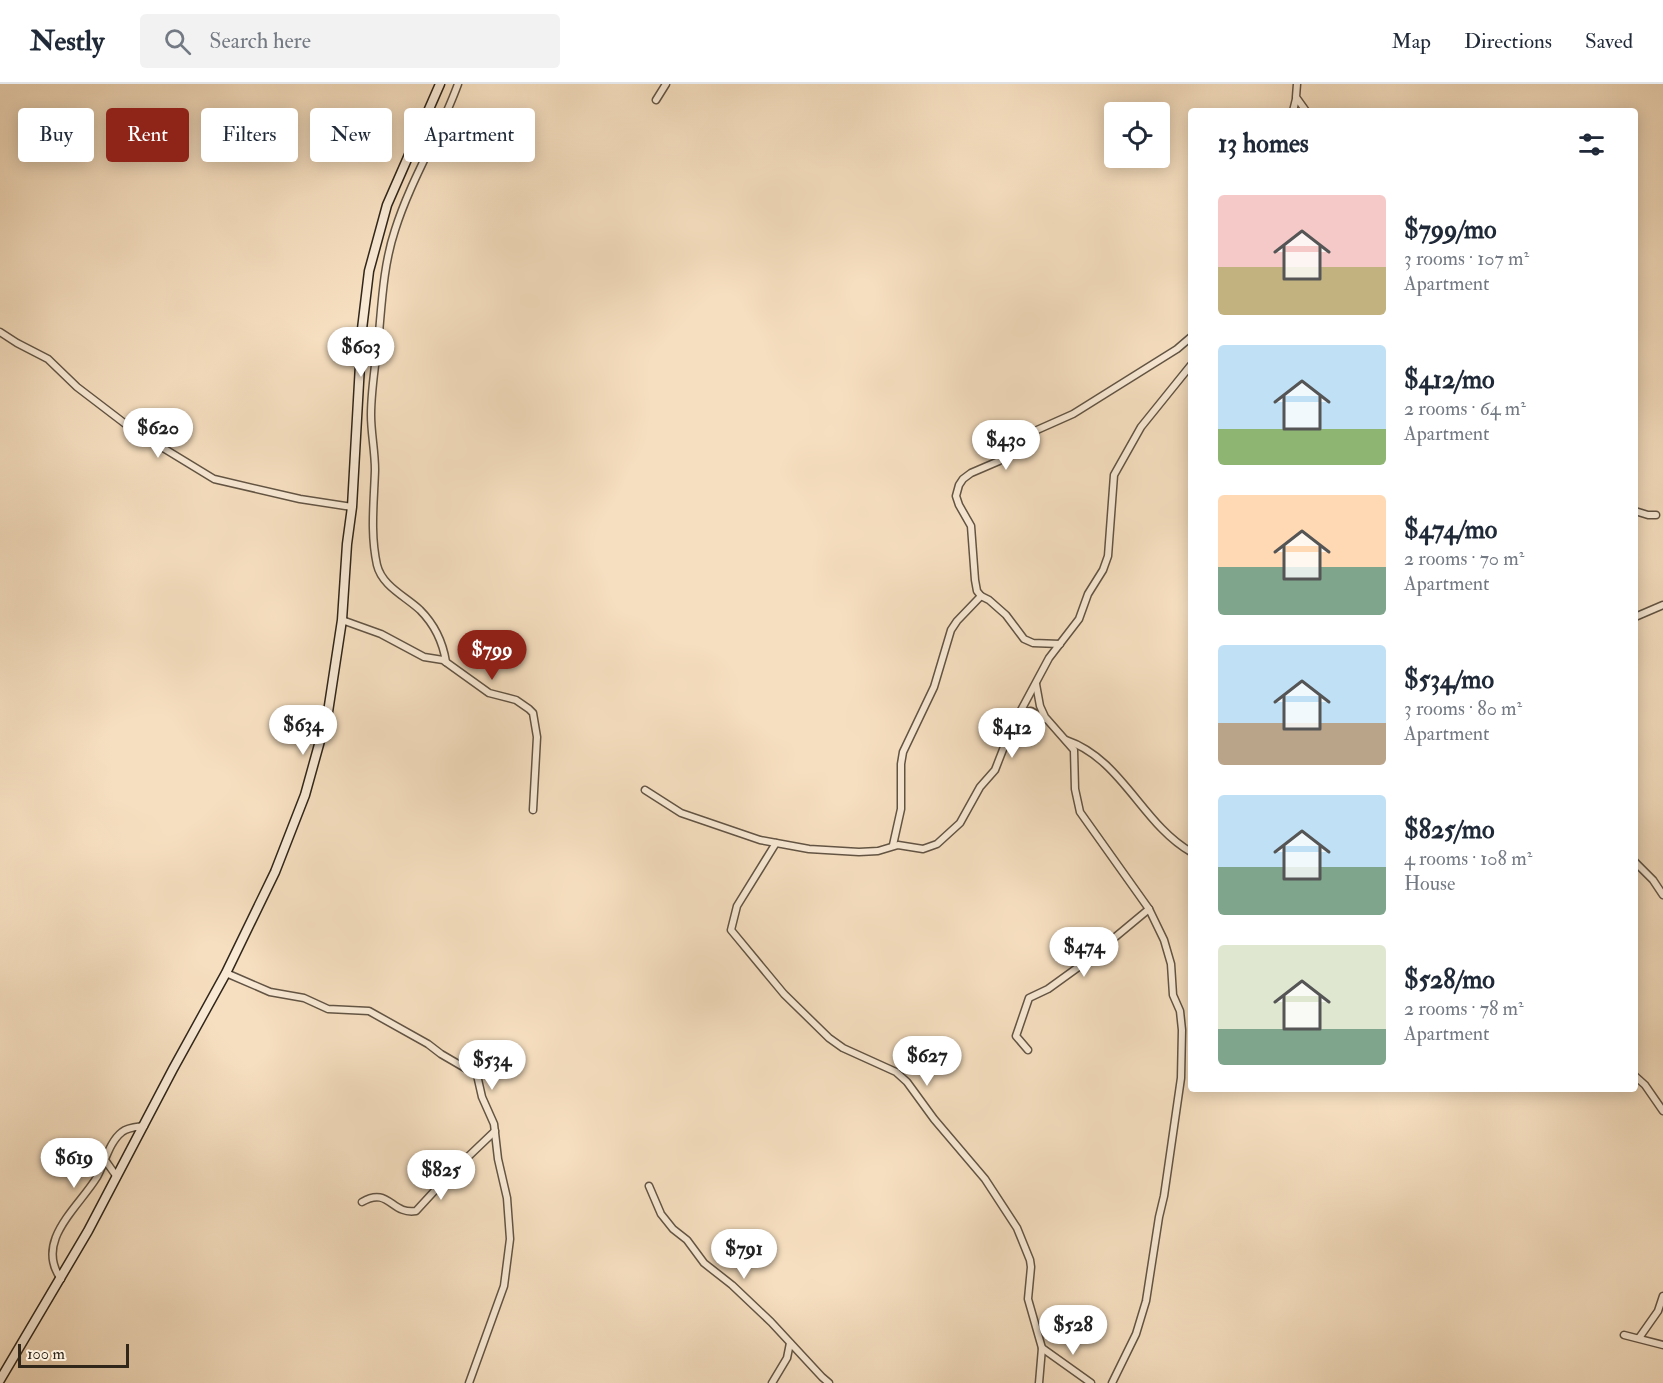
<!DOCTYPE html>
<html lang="en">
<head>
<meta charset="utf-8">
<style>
  :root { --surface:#fff; --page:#f2f2f3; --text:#1f2937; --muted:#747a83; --line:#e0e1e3; --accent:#8f2418 }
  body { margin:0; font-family:"IM FELL Double Pica",serif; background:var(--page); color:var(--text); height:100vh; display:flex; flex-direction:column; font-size:22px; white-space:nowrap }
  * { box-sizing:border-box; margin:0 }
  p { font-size:20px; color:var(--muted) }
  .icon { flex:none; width:33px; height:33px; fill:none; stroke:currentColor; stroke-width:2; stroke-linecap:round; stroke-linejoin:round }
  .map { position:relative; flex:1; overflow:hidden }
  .details { position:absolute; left:1188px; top:24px; width:450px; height:984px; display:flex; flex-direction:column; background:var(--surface); border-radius:6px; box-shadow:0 3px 15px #0003 }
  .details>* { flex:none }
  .hud { position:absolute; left:18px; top:24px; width:570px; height:54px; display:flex; gap:12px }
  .tools { position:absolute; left:1104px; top:18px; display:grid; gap:12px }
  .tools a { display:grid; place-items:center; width:66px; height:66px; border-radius:6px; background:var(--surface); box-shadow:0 3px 15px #0003; font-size:30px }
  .scale { position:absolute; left:18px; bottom:15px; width:111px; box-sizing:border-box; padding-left:6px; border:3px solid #30261a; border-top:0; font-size:16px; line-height:21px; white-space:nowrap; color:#30261a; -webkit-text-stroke:4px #f9ead6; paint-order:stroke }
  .price { position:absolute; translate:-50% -51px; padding:0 14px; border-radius:21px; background:#fff; color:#222; font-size:20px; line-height:39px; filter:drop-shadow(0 2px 3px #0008) }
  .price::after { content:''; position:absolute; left:50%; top:36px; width:18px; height:14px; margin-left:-9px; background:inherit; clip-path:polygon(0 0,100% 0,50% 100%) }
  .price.active { background:var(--accent); color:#fff }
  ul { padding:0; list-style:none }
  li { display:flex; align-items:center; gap:18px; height:150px; padding:0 30px }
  li span { display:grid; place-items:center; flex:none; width:168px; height:120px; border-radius:6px; color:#555 }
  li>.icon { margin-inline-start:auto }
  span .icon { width:72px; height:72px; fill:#fffc; stroke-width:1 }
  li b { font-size:26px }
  h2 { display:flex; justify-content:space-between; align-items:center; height:72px; padding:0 30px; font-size:26px }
  .pill { padding:0 21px; border-radius:6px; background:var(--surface); box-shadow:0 3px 15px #0003; font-size:21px; line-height:54px }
  .pill.active { background:var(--accent); color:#fff }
  header { display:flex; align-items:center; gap:36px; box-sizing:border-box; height:84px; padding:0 30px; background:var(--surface); border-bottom:2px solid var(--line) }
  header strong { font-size:28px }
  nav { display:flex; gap:33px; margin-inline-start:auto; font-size:21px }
  .search { width:420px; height:54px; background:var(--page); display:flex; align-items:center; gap:15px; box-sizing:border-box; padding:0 21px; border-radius:6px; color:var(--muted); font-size:22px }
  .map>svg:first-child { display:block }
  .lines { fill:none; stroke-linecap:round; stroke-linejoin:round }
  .street-casing { stroke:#625444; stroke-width:9 }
  .secondary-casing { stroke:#30261a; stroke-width:11 }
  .street { stroke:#f9ead6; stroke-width:6 }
  .secondary { stroke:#f9ead6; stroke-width:8 }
</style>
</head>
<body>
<header>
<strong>Nestly</strong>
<div class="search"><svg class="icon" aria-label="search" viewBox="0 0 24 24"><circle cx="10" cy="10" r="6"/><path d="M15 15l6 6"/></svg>Search here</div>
<nav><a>Map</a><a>Directions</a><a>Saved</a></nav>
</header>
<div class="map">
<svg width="1663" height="1299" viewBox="0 0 1663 1299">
  <rect width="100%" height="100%" fill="#f6dfc0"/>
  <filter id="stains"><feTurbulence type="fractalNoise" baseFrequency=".00333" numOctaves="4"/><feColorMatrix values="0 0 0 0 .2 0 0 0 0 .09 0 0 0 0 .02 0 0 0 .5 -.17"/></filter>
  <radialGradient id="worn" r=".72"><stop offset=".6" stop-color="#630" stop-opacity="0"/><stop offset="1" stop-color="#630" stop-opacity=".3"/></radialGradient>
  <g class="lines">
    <defs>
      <g id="street">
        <path d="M1297 0 1296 13 1306 27"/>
        <path d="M656 16 666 0"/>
        <path d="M1293 27 1296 15"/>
        <path d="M0 248 17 259 48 275 77 303 132 345 214 395 300 415 352 423"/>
        <path d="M1635 427 1648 431H1656"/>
        <path d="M1635 533 1663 521"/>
        <path d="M342 536 381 550 424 573 443 576 489 609 516 616 529 625 533 629 537 653 533 726"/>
        <path d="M1060 560 1033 559 1024 555 1006 531 989 516 981 512 977 507 975 496 971 442 959 421 956 412 959 401 963 395 971 389 999 377 1008 371 1028 350 1073 330 1177 265 1191 253"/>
        <path d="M446 578C443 559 434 540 420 526 405 512 382 502 377 481 370 449 374 418 375 386 375 367 371 349 371 331 371 304 376 277 379 249 382 215 384 179 395 146 411 95 440 50 458 0"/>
        <path d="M1036 600 1040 622 1045 633 1074 666 1075 705 1080 728 1149 825 1164 856 1171 880 1173 911 1180 927 1182 946 1181 994 1164 1112 1159 1133 1146 1217 1136 1250 1112 1299"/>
        <path d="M1020 629 1031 627 1045 635"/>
        <path d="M1066 656C1122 675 1142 740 1191 768"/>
        <path d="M645 706 681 729 760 756 809 765 859 768 878 767 898 761 923 765 937 760 960 739 980 703 995 686 1011 645 1049 574 1079 535 1088 510 1103 486 1108 472 1114 391 1141 343 1191 281"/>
        <path d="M776 759 737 822 731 846 784 910 829 954 843 964 896 988 907 998 934 1035 985 1095 1017 1144 1030 1176 1031 1183 1028 1215 1042 1264 1039 1299"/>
        <path d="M893 761 901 725V680L903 668 934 603 951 546 957 537 981 512"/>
        <path d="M1635 778 1653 796 1663 811"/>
        <path d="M226 889 270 908 304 914 328 925 369 927 428 960 441 970 477 991 482 1013 494 1040 498 1075 507 1114 510 1155 504 1202 469 1299"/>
        <path d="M1028 966 1016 952 1029 914 1048 905 1084 879 1149 825"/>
        <path d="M1635 992 1645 1001 1663 1027"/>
        <path d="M105 1076 117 1093"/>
        <path d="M649 1102 661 1130 673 1145 687 1156 704 1179 732 1201 771 1238 822 1293 829 1299"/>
        <path d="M362 1118C389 1102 391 1131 416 1127L450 1090 495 1047"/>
        <path d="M61 1195C34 1157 78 1124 97 1093 105 1079 109 1058 122 1048 128 1043 137 1043 144 1042"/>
        <path d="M1624 1251 1663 1261"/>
        <path d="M1639 1254 1658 1227 1663 1212"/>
        <path d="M1042 1264 1091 1299"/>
        <path d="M772 1299 787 1274 790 1259"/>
      </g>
      <path id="secondary" d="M0 1296 88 1147 173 985 226 889 275 788 305 711 328 628 342 536 347 460 352 423 362 245 369 187 387 121 440 0"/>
    </defs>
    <!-- street casing -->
    <use href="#street" class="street-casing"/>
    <!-- secondary casing -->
    <use href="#secondary" class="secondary-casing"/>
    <!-- street -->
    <use href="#street" class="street"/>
    <!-- secondary -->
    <use href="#secondary" class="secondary"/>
  </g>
  <rect width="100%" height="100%" filter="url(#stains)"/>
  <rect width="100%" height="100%" fill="url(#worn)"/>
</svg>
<div class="tools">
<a><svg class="icon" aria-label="locate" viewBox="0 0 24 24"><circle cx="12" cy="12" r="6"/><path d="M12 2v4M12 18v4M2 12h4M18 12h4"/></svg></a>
</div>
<div class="scale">100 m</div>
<b class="price" style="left:361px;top:294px">$603</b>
<b class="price" style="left:158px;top:375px">$620</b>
<b class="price" style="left:1006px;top:387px">$430</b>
<b class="price active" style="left:492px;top:597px">$799</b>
<b class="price" style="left:303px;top:672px">$634</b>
<b class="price" style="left:1012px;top:675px">$412</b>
<b class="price" style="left:1084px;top:894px">$474</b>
<b class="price" style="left:927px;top:1003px">$627</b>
<b class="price" style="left:492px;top:1007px">$534</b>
<b class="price" style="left:74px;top:1105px">$619</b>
<b class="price" style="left:441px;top:1117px">$825</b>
<b class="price" style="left:744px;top:1196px">$791</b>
<b class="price" style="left:1073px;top:1272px">$528</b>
<div class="hud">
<a class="pill">Buy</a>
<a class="pill active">Rent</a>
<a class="pill">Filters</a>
<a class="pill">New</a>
<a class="pill">Apartment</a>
</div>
<section class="details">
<h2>13 homes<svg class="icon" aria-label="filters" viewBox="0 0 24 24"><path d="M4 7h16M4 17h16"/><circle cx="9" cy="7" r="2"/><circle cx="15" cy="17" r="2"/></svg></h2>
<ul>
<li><span style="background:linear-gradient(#f6c9c9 60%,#c2b280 0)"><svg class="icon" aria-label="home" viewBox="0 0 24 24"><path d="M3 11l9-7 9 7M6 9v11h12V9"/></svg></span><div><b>$799/mo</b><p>3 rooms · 107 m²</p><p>Apartment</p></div></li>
<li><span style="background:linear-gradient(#bfe0f5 70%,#8fb573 0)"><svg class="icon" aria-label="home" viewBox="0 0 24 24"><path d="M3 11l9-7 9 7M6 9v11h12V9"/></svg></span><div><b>$412/mo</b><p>2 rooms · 64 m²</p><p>Apartment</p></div></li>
<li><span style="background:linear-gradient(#ffd9b3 60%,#7fa58c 0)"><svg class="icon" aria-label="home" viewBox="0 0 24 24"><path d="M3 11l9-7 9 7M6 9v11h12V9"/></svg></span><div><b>$474/mo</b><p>2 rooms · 70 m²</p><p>Apartment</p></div></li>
<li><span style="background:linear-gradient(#bfe0f5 65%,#b9a48a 0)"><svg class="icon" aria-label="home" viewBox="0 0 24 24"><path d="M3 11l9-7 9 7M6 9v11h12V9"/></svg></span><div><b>$534/mo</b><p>3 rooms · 80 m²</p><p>Apartment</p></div></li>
<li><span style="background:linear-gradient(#bfe0f5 60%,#7fa58c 0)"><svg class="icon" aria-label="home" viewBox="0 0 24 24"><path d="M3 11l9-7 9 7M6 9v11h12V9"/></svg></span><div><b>$825/mo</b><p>4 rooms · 108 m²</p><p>House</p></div></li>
<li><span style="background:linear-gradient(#dfe7d0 70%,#7fa58c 0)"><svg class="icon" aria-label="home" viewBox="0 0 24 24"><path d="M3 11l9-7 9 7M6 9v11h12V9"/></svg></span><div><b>$528/mo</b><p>2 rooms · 78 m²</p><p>Apartment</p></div></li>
</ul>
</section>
</div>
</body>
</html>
